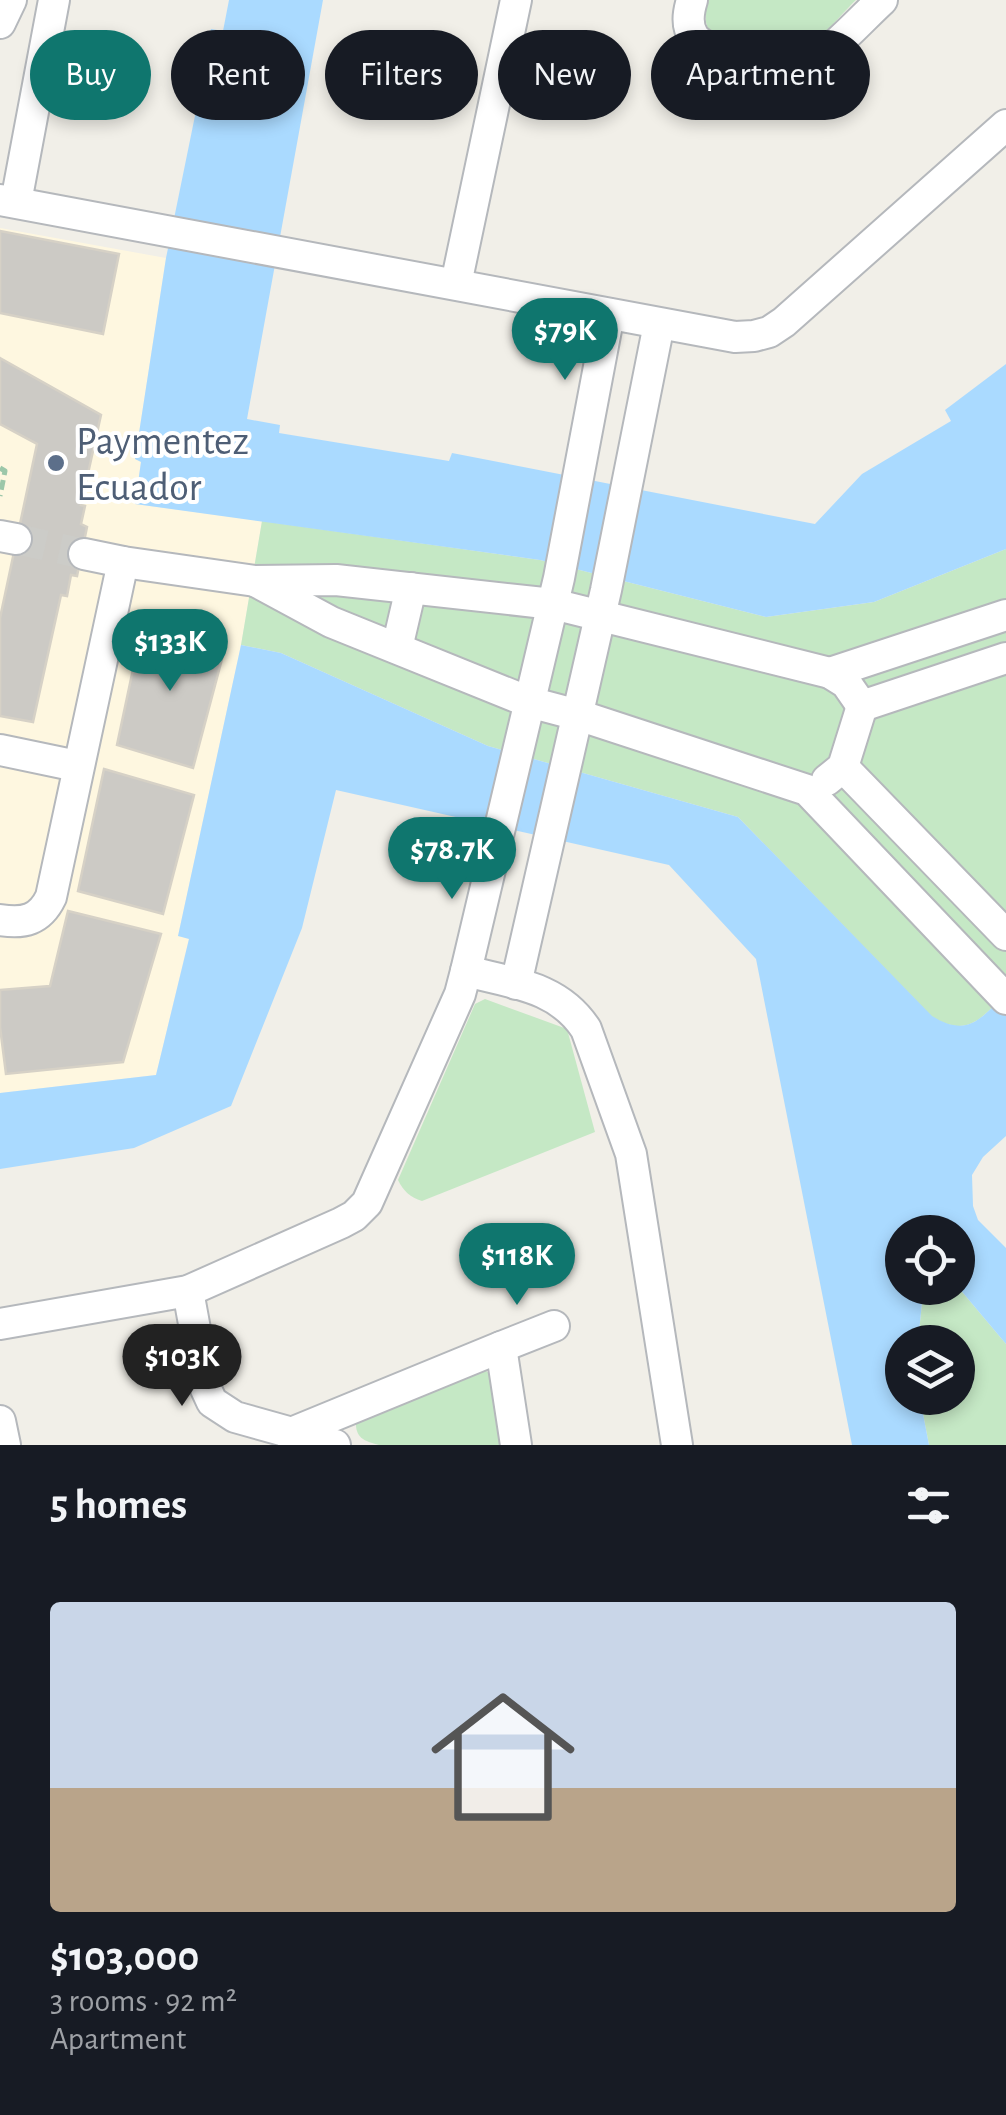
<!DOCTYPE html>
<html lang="en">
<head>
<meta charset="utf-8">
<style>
  :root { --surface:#171b24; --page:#20242c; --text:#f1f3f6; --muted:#9ea1a6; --accent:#0f766e }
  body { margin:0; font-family:"Alegreya Sans",sans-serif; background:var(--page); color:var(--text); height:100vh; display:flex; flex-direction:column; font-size:38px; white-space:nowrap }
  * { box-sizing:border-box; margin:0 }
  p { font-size:32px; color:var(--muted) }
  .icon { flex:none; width:55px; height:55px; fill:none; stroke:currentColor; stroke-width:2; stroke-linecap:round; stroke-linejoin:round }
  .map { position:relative; height:1445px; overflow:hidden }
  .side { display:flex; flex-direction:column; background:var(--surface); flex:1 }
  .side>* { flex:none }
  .top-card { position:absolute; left:30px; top:30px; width:948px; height:90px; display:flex; gap:20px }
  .controls { position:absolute; left:885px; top:1215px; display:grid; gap:20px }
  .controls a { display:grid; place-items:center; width:90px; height:90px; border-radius:50%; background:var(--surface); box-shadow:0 5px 15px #0003; font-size:50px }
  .price { position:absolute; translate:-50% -85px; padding:0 22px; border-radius:35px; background:var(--accent); color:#fff; font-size:32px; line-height:65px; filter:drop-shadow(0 2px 5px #0008) }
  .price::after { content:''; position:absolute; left:50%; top:60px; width:30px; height:22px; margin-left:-15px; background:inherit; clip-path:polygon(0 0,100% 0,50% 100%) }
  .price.active { background:#222; color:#fff }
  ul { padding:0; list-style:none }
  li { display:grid; align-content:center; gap:20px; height:530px; padding:0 50px }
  li span { display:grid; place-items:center; height:310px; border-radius:10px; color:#555 }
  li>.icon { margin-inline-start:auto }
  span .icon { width:180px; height:180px; fill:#fffc; stroke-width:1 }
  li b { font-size:42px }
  h2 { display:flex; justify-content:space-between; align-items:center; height:120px; padding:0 50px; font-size:42px }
  .tag { padding:0 35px; border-radius:45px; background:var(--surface); box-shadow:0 5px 15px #0003; font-size:35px; line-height:90px }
  .tag.active { background:var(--accent); color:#fff }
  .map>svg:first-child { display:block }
  .commercial { fill:#fef7e0 }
  .green { fill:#c5e8c5 }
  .water { fill:#aadaff }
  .building { fill:#cccac5; stroke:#d6d1c6; stroke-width:2.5 }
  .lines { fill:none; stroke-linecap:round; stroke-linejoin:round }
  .minor-tunnel { stroke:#ccccc8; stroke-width:30; stroke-dasharray:30 15; stroke-linecap:butt }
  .minor-casing { stroke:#b5b8bc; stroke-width:34 }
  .path { stroke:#9cc7a9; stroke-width:5; stroke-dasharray:10 5; stroke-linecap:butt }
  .minor { stroke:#fff; stroke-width:30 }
  .service-dot { fill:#5c6f8a; stroke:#fff; stroke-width:4 }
  .labels { text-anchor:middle; stroke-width:8; stroke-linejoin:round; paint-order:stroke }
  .service-label { font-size:40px; fill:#4e5e75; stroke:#fff; text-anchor:start }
</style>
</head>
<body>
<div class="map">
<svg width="1006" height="1445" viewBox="0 0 1006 1445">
  <rect width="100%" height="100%" fill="#f1efe8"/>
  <!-- commercial -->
  <path class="commercial" d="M0 228 166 258 135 459 141 461 135 504 262 521 241 645 178 936 189 938 156 1075 0 1093Z"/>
  <!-- green -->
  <g class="green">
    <path d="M708 0H856C839 16 820 43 797 51 784 55 724 45 714 36 703 27 705 13 708 0Z"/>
    <path d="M262 521 540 560 766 617 874 602 1006 549V994C980 1019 968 1038 932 1017L738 817 488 746 281 653 241 645Z"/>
    <path d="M485 999 567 1029 595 1132 422 1201C410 1197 404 1192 398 1180L475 1004Z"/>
    <path d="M958 1287 1006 1344V1445H929L920 1398H958V1342H918L923 1293 925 1288Z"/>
    <path d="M482 1368 493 1376 507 1445H379C364 1441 355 1438 356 1421Z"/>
  </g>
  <!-- water -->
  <g class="water">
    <path d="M229 0H323L247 419 280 425 279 433 449 461 452 453 815 524 862 474 951 421 945 410 1006 364V549L874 602 766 617 540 560 135 504 141 462 135 459 166 258 198 101 205 102 214 68 202 65 211 29 223 31Z"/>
    <path d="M241 645 281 653 488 746 738 817 932 1016C968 1038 980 1019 1006 994V1136L983 1157 972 1175 973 1206 978 1220 1006 1248V1344L958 1287V1232H902V1288H925L923 1293 918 1342H902V1398H920L929 1445H852L756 959 669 865 336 790 302 928 231 1106 134 1148 0 1169V1093L156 1075 189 939 178 936Z"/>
  </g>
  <!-- building -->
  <g class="building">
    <path d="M0 231 119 254 103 334 0 313Z"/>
    <path d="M0 358 101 415 81 505 85 506 81 524 87 527 77 576 71 575 67 596 61 595 33 722 0 716V618L37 444 0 424Z"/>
    <path d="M143 622 226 644 193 768 117 745Z"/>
    <path d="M104 769 194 795 163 914 78 891Z"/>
    <path d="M68 911 161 934 123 1062 6 1074 0 1027V990L50 986Z"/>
  </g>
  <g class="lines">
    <!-- minor-tunnel -->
    <path class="minor-tunnel" d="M16 539 84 554"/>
    <defs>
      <g id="minor">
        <path d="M692 0C688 13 686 26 694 37 705 52 763 68 781 70 789 71 797 69 804 66 828 57 862 18 882 0"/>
        <path d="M0 23 11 0"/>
        <path d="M0 200 735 337 754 336 769 332 784 322 1006 125"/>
        <path d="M16 202 54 0"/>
        <path d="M456 284 516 0"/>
        <path d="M0 536 16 539"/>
        <path d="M84 554 123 562 255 581 336 580 553 604 830 673 846 683 862 706"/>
        <path d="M255 581 331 622 529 702 578 715 807 790 1006 999"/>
        <path d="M397 648 411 588"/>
        <path d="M830 673 1006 615"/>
        <path d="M862 706 1006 658"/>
        <path d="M0 750 77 766"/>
        <path d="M843 767 1006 935"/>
        <path d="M827 780 843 767 862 706"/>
        <path d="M0 920C24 924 40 920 51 897L123 562"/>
        <path d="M466 971C512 983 558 986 586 1029L631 1154 677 1445"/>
        <path d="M516 984 606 590 659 324"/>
        <path d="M188 1291 206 1389 212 1402 235 1417 335 1445"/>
        <path d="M0 1324 188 1291 341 1223 354 1216 367 1203 460 994 466 971 559 578 609 314"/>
        <path d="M501 1347 554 1326"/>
        <path d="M0 1421 5 1445"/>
        <path d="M289 1434 501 1347 516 1445"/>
      </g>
    </defs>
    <!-- minor casing -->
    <use href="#minor" class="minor-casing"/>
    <!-- path -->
    <path class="path" d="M0 468 5 471 0 496"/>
    <!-- minor -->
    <use href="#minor" class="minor"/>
  </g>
  <!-- markers -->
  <circle class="service-dot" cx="56" cy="463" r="10"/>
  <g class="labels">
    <!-- service labels -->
    <g class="service-label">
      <text x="76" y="454">Paymentez<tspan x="76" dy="46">Ecuador</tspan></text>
    </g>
  </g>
</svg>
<div class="controls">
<a><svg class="icon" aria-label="locate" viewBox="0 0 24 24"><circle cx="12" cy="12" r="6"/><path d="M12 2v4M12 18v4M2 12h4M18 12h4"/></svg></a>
<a><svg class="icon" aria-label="layers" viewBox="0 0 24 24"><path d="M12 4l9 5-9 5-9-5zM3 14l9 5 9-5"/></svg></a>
</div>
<b class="price" style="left:565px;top:383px">$79K</b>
<b class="price" style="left:170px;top:694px">$133K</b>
<b class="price" style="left:452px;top:902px">$78.7K</b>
<b class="price" style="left:517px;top:1308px">$118K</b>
<b class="price active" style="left:182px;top:1409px">$103K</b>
<div class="top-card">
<a class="tag active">Buy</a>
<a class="tag">Rent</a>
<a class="tag">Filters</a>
<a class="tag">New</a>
<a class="tag">Apartment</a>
</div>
</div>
<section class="side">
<h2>5 homes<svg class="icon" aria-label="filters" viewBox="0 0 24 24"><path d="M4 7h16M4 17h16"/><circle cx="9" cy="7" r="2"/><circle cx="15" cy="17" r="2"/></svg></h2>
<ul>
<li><span style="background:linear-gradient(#c9d6e8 60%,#b9a48a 0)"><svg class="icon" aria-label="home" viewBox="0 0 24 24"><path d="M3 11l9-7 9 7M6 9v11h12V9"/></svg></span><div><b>$103,000</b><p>3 rooms · 92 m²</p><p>Apartment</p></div></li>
</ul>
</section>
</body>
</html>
